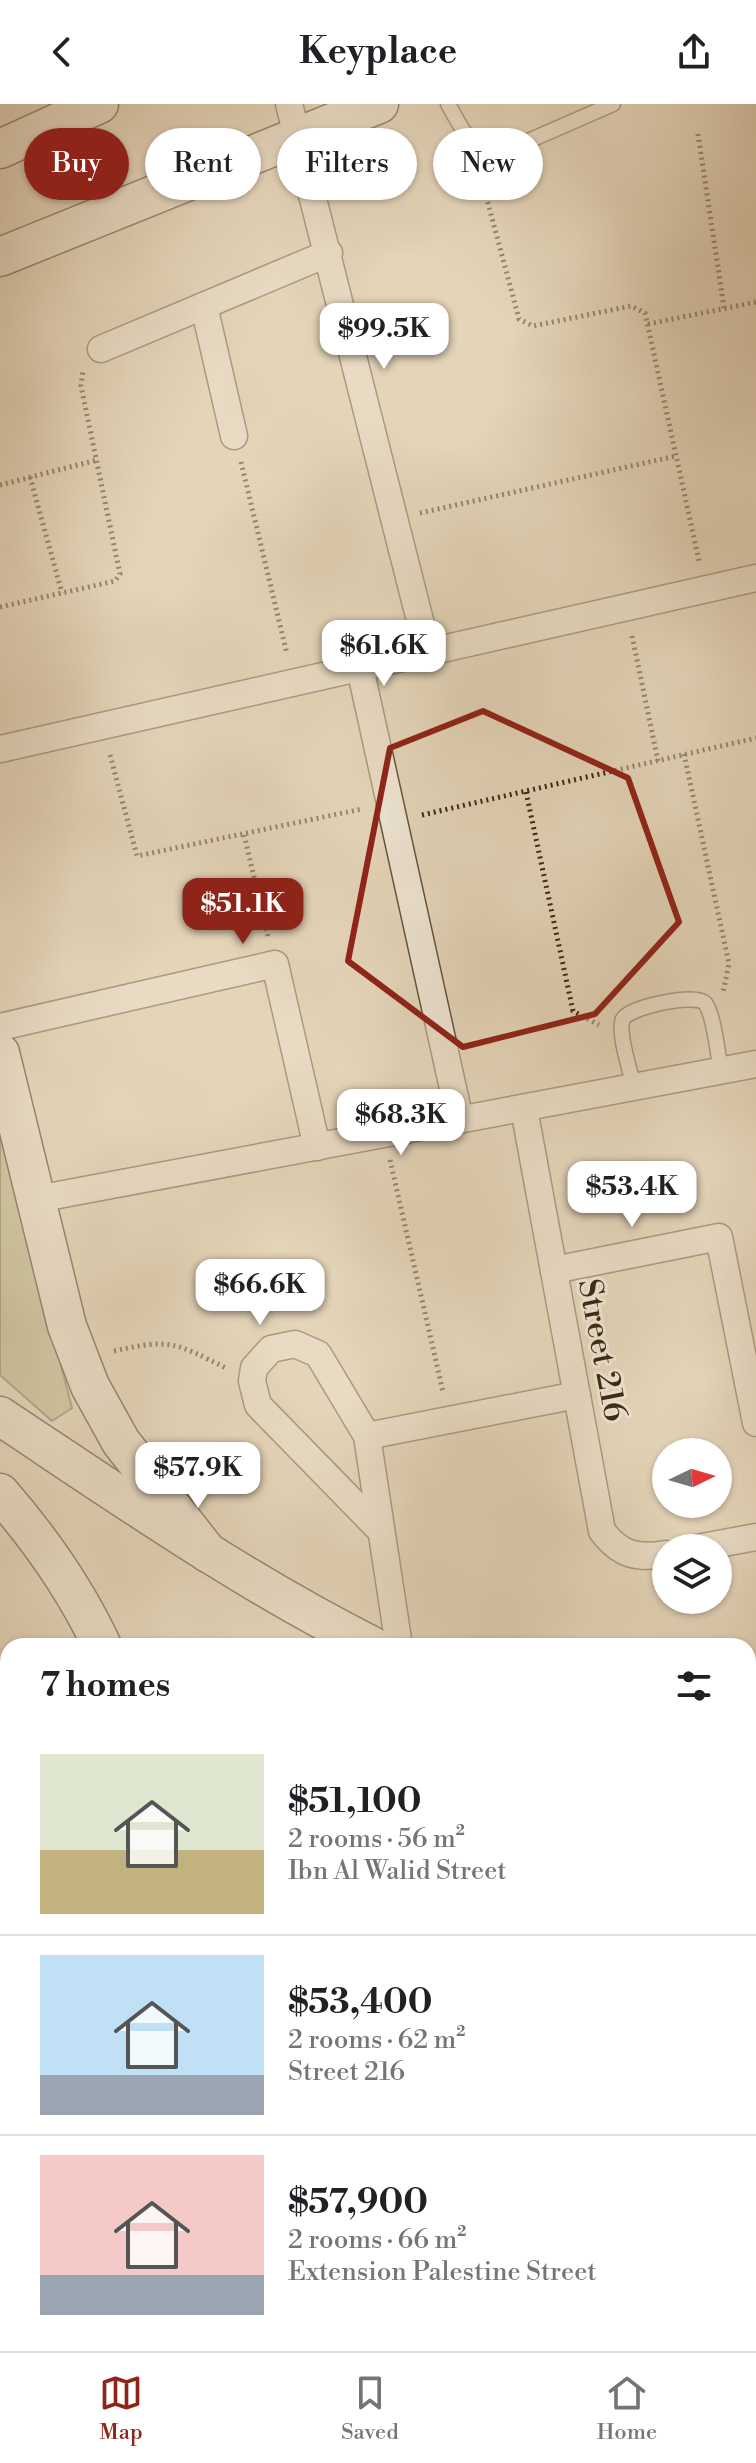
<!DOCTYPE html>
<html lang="en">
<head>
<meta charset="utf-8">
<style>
  :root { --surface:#fff; --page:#f2f2f2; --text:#202124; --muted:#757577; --line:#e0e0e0; --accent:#8f2418 }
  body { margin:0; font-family:"Libre Bodoni",serif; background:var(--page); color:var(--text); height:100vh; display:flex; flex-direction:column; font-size:30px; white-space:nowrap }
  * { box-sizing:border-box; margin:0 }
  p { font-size:26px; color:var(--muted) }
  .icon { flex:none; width:44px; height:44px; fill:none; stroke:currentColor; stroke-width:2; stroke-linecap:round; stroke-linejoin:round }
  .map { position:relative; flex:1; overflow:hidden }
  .side { position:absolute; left:0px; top:1534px; width:756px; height:714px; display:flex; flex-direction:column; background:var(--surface); border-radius:24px 24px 0 0; box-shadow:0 2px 6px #0004 }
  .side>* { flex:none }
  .banner { position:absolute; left:24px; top:24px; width:708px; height:72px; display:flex; gap:16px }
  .needle { width:52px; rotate:85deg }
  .fabs { position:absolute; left:652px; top:1334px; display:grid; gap:16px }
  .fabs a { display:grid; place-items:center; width:80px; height:80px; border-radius:50%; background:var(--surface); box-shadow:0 2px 6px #0004; font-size:40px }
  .price { position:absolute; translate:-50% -68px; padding:0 18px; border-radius:16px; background:#fff; color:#222; font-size:26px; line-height:52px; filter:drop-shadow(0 2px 4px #0008) }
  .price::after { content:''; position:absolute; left:50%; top:48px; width:24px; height:18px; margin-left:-12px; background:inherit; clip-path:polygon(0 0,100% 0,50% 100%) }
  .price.on { background:var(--accent); color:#fff }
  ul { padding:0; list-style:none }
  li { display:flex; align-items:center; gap:24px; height:200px; padding:0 40px }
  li+li { border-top:2px solid var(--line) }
  li span { display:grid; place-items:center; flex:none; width:224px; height:160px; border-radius:0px; color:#555 }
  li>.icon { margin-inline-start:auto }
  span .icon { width:96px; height:96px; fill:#fffc; stroke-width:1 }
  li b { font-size:34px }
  h2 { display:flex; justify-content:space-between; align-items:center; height:96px; padding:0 40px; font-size:34px }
  .tag { padding:0 28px; border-radius:36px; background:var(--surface); box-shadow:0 2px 6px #0004; font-size:28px; line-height:72px }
  .tag.on { background:var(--accent); color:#fff }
  header { display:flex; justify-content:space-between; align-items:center; height:104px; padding:0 40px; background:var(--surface); font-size:36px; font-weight:700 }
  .tabs { display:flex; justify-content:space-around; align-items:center; height:112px; border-top:2px solid var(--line); background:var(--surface); font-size:22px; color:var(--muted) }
  .tabs a { display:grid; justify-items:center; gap:4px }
  .tabs .on { color:var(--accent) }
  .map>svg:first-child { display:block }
  .green { fill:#babb8b; stroke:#7a7250; stroke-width:2 }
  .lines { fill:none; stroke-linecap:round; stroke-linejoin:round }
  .lane-casing { stroke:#65543d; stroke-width:17 }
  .street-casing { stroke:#65543d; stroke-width:29 }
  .secondary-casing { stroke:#3b2a14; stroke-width:41 }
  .highway-casing { stroke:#3b2a14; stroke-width:47 }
  .path { stroke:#3b2a14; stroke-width:5; stroke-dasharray:2 4; stroke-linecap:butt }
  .lane { stroke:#ede3d1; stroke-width:14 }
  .street { stroke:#ede3d1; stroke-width:26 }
  .secondary { stroke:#ede3d1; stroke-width:38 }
  .highway { stroke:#e2ba7c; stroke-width:44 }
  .marked { fill:none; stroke:#8f2418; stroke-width:6; stroke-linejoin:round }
  .labels { text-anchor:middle; stroke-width:6; stroke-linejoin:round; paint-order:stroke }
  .street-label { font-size:32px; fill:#3b2a14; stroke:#ede3d1 }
</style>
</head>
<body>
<header><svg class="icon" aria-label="back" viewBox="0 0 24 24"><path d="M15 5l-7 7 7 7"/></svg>Keyplace<svg class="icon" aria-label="share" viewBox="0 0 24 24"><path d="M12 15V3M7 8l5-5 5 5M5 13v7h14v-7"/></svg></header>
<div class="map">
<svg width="756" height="2247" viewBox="0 0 756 2247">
  <rect width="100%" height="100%" fill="#e4d4b8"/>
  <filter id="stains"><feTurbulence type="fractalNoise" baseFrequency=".0025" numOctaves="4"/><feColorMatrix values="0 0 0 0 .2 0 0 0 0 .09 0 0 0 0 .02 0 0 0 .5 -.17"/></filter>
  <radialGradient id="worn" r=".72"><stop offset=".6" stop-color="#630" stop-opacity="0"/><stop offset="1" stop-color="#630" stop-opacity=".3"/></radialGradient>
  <!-- green -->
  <path class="green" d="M0 1024 72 1304 52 1317 0 1271Z"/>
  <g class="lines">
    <defs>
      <g id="lane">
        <path d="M448 0C462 24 471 51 503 48L613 0"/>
        <path d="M634 983C631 970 617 927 623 915 629 903 695 889 705 899 714 910 718 952 721 967"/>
        <path d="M0 2197H8"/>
        <path d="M632 2240 721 2247"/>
        <path d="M108 2247V2240"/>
        <path d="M211 2247V2240"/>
      </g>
      <g id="street">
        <path d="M289 0 428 548"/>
        <path d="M204 202 234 332"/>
        <path d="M101 245 329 149"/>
        <path d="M360 564 460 1016"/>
        <path d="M0 645 756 474"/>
        <path d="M0 923 275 860 317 1043"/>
        <path d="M524 1005 602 1427C620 1451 637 1455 666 1450"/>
        <path d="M37 1095 756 960"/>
        <path d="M554 1166 719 1133 756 1319"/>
        <path d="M367 1332 577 1291"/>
        <path d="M381 1427 258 1301 252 1277 254 1264 271 1245 295 1240 318 1250 367 1332 399 1542"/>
        <path d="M697 1444 756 1433"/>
      </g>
      <g id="secondary">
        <path d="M0 45 99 0"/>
        <path d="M0 153 379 0"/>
        <path d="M0 949 67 1222 90 1282 121 1338 208 1449"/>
        <path d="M0 1312C122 1393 241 1476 372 1542"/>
        <path d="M0 1389C40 1435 76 1486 102 1542"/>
        <path d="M748 1650 756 1651"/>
        <path d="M748 1912 756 1911"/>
        <path d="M0 2066 8 2065"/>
      </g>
      <g id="highway">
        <path d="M748 1731 756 1730"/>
        <path d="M748 1802 756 1801"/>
        <path d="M0 1872 8 1870"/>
        <path d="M0 1933 8 1932"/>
      </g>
    </defs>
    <!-- lane casing -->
    <use href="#lane" class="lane-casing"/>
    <!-- street casing -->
    <use href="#street" class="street-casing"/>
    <!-- secondary casing -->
    <use href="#secondary" class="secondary-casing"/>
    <!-- highway casing -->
    <use href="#highway" class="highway-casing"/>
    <!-- path -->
    <g class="path">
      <path d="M698 30 724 204"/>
      <path d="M480 69 519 215 533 222 631 202 645 209 699 457"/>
      <path d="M648 220 756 198"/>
      <path d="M241 358 287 550"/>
      <path d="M30 373 62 489"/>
      <path d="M0 381 97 356"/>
      <path d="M420 409 676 352"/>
      <path d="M0 503 115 477 120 470 81 282 83 266"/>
      <path d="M632 532 658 657"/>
      <path d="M684 650 729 860 723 888"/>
      <path d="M110 651 137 752 362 705"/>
      <path d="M526 688 573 907 599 921"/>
      <path d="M422 711 756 634"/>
      <path d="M244 731 268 832"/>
      <path d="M390 1056 443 1288"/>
      <path d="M114 1247C171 1234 175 1239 226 1264"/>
    </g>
    <!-- lane -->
    <use href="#lane" class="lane"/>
    <!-- street -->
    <use href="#street" class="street"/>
    <!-- secondary -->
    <use href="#secondary" class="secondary"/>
    <!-- highway -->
    <use href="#highway" class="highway"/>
  </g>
  <!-- marked area -->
  <path d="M0 0H756V2247H0ZM483 607 628 674 679 818 595 910 463 943 348 857 390 644Z" fill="#e4d4b8" fill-opacity=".55" fill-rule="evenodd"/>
  <path class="marked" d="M483 607 628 674 679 818 595 910 463 943 348 857 390 644Z"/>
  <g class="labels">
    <!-- street labels -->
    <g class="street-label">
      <text transform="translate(603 1246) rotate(79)" y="11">Street 216</text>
    </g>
  </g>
  <rect width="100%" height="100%" filter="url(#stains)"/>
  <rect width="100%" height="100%" fill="url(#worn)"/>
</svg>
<div class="fabs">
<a><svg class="needle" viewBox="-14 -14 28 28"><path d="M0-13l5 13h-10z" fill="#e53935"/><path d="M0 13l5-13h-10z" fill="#757577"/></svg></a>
<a><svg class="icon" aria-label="layers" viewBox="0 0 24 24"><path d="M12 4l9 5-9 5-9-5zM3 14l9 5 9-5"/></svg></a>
</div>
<b class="price" style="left:384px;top:267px">$99.5K</b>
<b class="price" style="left:384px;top:584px">$61.6K</b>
<b class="price on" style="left:243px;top:842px">$51.1K</b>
<b class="price" style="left:401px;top:1053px">$68.3K</b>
<b class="price" style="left:632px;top:1125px">$53.4K</b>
<b class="price" style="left:260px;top:1223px">$66.6K</b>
<b class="price" style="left:198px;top:1406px">$57.9K</b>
<div class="banner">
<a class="tag on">Buy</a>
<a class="tag">Rent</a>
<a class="tag">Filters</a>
<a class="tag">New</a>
</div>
<section class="side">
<h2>7 homes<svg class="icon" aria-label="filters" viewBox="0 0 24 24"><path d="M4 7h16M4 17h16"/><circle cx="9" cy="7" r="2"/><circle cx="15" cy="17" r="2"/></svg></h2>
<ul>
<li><span style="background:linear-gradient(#dfe7d0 60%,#c2b280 0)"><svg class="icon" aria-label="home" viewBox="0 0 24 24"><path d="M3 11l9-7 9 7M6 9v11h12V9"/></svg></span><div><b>$51,100</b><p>2 rooms · 56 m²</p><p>Ibn Al Walid Street</p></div></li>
<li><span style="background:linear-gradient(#bfe0f5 75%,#9aa5b1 0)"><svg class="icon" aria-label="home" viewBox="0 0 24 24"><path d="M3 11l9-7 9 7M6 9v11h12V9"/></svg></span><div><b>$53,400</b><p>2 rooms · 62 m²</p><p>Street 216</p></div></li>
<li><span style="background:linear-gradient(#f6c9c9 75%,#9aa5b1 0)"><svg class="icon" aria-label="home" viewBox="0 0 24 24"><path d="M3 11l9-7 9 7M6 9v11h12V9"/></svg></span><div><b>$57,900</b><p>2 rooms · 66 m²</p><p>Extension Palestine Street</p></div></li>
</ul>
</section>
</div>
<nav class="tabs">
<a class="on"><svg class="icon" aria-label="map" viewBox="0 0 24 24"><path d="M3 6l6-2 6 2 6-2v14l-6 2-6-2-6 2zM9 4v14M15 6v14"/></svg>Map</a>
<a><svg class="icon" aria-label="saved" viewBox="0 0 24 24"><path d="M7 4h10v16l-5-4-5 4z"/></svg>Saved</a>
<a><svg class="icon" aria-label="home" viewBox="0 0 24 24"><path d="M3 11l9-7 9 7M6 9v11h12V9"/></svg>Home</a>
</nav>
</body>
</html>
